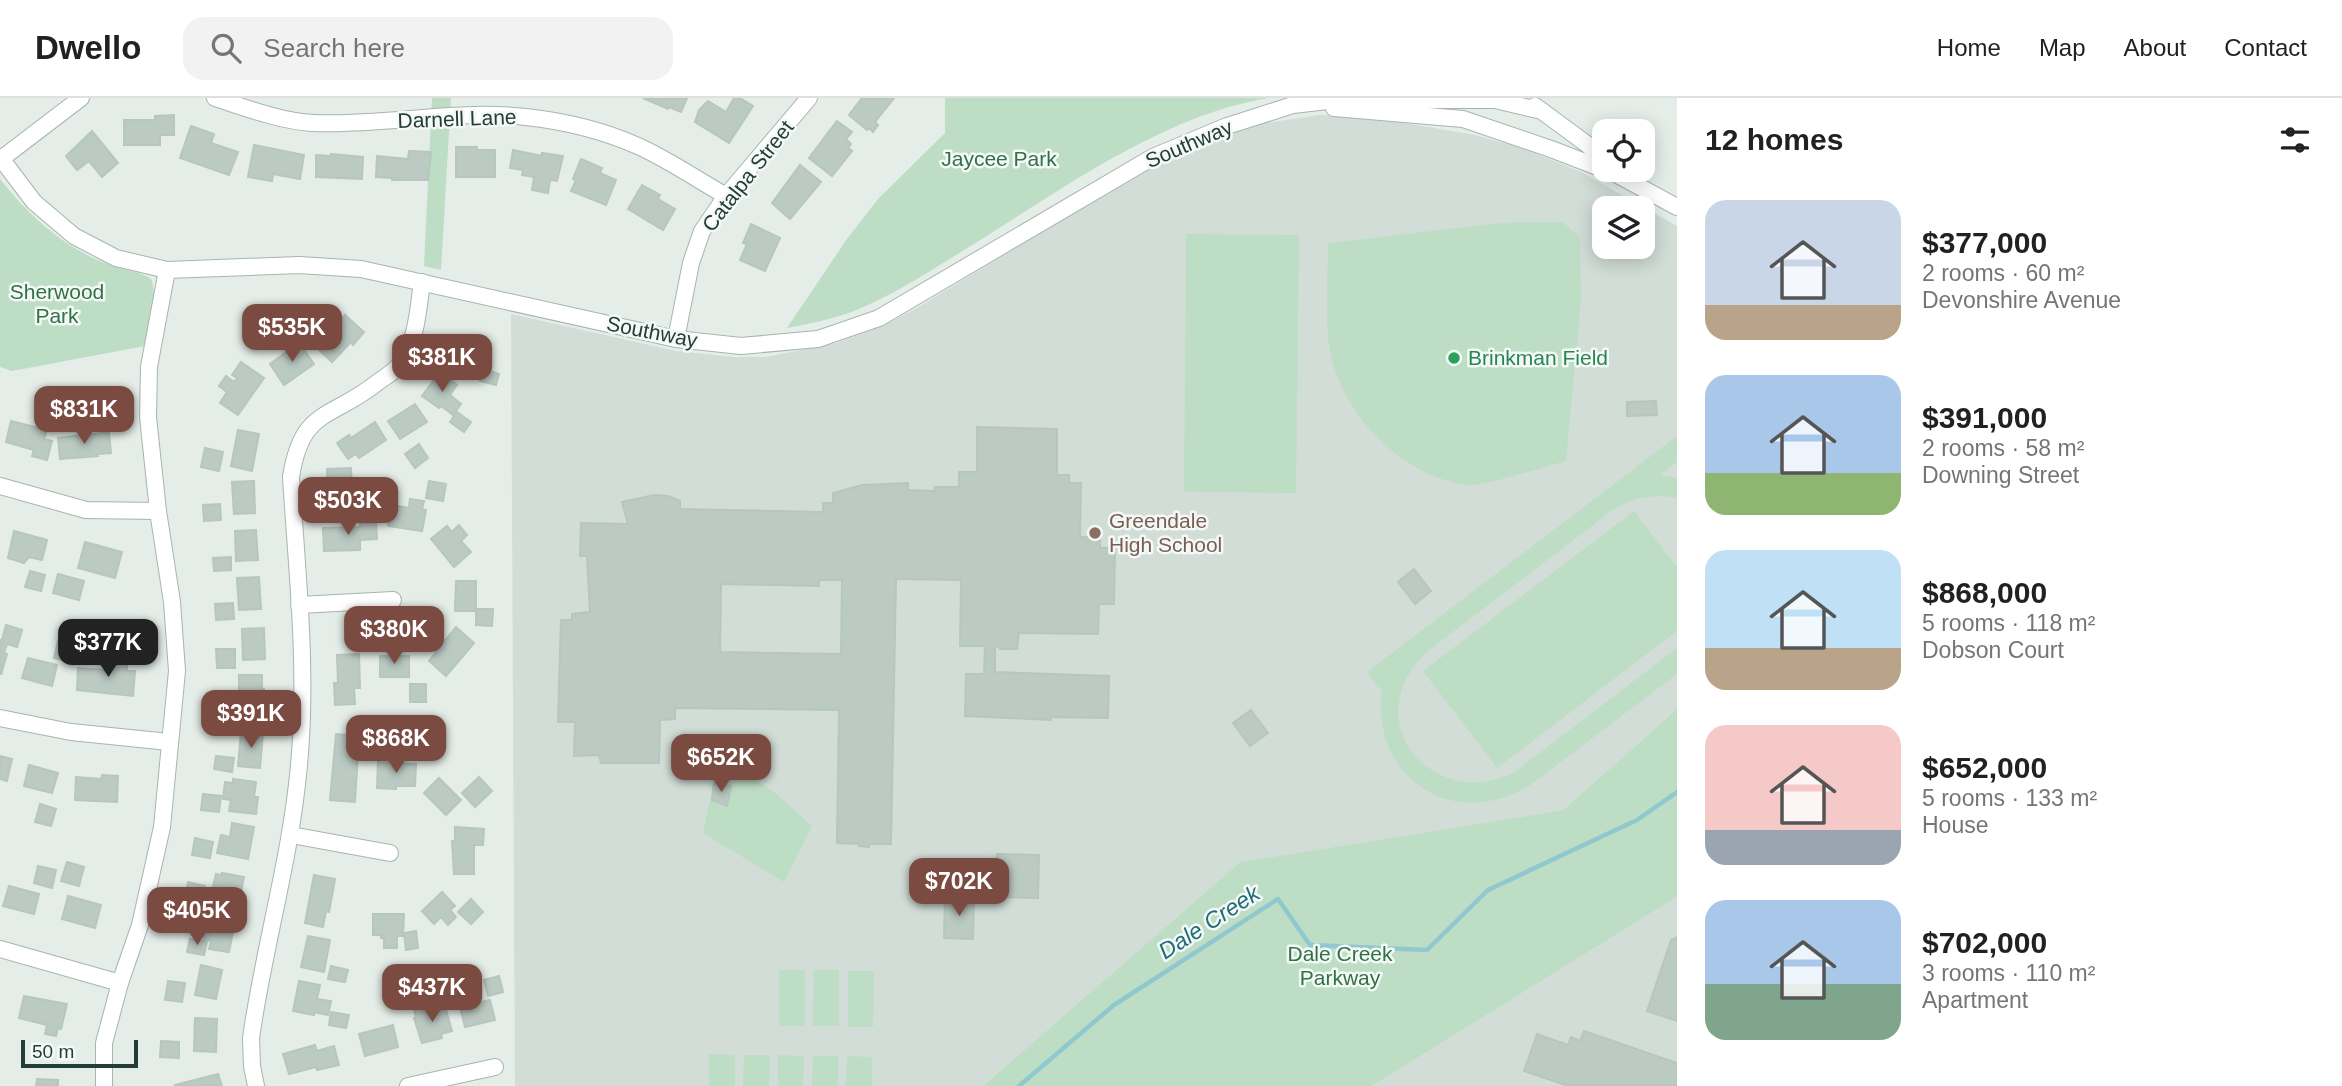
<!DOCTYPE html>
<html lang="en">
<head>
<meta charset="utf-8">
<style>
  :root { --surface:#fff; --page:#f2f2f2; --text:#202124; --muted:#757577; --line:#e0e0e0; --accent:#7b4b41 }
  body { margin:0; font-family:Arial,sans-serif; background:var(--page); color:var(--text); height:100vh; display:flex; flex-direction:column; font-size:26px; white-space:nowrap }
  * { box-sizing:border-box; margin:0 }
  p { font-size:23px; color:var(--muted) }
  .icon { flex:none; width:38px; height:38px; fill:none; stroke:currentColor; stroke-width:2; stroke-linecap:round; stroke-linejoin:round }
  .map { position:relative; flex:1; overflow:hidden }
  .details { display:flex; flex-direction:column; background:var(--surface); width:665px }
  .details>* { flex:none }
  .buttons { position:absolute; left:1592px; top:21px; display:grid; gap:14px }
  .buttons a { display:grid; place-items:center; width:63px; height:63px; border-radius:14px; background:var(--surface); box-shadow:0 4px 18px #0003; font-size:35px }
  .scale { position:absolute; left:21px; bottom:18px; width:117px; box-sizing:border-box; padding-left:7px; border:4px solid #243e35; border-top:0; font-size:19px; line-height:24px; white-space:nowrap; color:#243e35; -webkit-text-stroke:5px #f4f9f7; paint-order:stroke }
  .price { position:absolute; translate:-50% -60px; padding:0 16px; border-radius:14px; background:var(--accent); color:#fff; font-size:23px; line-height:46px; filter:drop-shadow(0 2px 4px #0008) }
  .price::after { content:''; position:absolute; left:50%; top:42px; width:21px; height:16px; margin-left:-10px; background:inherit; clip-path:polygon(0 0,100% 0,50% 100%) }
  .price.on { background:#222; color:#fff }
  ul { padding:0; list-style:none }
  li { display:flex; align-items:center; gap:21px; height:175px; padding:0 28px }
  li span { display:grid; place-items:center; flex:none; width:196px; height:140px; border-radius:21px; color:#555 }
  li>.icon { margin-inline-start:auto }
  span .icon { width:84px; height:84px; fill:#fffc; stroke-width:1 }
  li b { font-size:30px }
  h2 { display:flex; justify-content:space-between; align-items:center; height:84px; padding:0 28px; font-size:30px }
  header { display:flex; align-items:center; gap:42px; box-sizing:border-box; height:98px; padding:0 35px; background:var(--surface); border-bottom:2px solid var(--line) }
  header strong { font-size:33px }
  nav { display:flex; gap:38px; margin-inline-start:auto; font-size:24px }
  .search { width:490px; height:63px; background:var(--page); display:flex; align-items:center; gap:18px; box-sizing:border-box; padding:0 24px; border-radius:21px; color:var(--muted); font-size:26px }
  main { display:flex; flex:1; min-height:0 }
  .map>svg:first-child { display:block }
  .built { fill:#d2ddd7; fill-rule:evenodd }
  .green { fill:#beddc5 }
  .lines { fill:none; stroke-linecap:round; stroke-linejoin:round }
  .stream { stroke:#8fc8cf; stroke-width:4.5 }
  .building { fill:#bccac4; stroke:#b7c6bf; stroke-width:2; fill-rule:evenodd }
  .minor-casing { stroke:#a7b5af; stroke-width:18 }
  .minor { stroke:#fff; stroke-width:16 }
  .leisure-dot { fill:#2e9e5b; stroke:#f4f9f7; stroke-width:2.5 }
  .education-dot { fill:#8d6e63; stroke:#f4f9f7; stroke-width:2.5 }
  .labels { text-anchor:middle; stroke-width:5; stroke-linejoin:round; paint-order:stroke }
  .street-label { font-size:21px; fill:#243e35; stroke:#f4f9f7 }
  .park-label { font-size:21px; fill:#307246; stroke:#f4f9f7 }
  .leisure-label { font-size:21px; fill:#27864d; stroke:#f4f9f7; text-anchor:start }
  .education-label { font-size:21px; fill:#785e54; stroke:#f4f9f7; text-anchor:start }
  .water-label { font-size:23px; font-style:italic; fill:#216d77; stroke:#f4f9f7 }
</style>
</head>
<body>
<header>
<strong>Dwello</strong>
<div class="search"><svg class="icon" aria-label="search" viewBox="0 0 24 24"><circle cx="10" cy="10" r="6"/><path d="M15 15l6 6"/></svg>Search here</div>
<nav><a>Home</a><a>Map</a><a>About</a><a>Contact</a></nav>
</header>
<main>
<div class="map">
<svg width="1677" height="988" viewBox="0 0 1677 988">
  <rect width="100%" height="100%" fill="#e4ede8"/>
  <!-- built -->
  <g class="built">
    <path d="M1320 17 1368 19 1470 36 1520 49 1581 74 1677 128V611L1563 712 1240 764 983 988H515L511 216 676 253 733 259H766L837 245 882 228 917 210 1103 97 1165 62 1213 42 1266 25ZM1605 110H1643V149H1605Z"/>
    <path d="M1677 799V988H1372Z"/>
  </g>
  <!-- green -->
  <g class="green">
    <path d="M432 0H451L441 172 424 168Z"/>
    <path d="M945 0H1268C1158 18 1050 100 956 157 922 178 886 201 849 215 828 222 808 226 787 230L847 141 878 101 945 35Z"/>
    <path d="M0 81C29 118 65 151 110 167 123 172 140 173 151 181 159 202 149 227 145 248L12 273 0 269Z"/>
    <path d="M1563 124 1580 140 1581 203 1566 363C1548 368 1481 389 1468 387 1400 378 1339 314 1329 247 1325 218 1328 176 1328 145L1501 125Z"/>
    <path d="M1186 136 1299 137 1296 395 1184 394Z"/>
    <path d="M1677 338V364L1660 377 1677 380V400C1654 396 1634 399 1614 411L1424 556C1417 564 1410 573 1405 583 1375 652 1453 710 1516 673L1677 550V576L1529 688C1451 734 1370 679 1382 590L1379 591 1367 574Z"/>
    <path d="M1634 413 1677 469V533L1497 670 1423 573Z"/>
    <path d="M1677 611V799L1372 988H983L1240 764 1563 712Z"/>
    <path d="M717 671C762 676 780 700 812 728L784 784 703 735Z"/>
    <rect x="779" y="872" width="26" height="56"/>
    <path d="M814 872H839V928H813Z"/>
    <path d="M848 873H874L873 929H848Z"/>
    <path d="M709 956 735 957V988H709Z"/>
    <path d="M744 957H770L769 988H743Z"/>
    <path d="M778 957 804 958 803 988H778Z"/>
    <path d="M813 958H838V988H812Z"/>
    <path d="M847 958 872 959V988H846Z"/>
  </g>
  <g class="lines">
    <!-- stream -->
    <path class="stream" d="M1019 988 1114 907 1278 801 1310 847 1427 852 1488 792 1637 722 1677 694"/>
  </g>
  <!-- building -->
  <g class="building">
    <path d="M643 0H687L681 14 669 9 668 11Z"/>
    <path d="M734 0H740L753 8 729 45 695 24 699 12 708 3 726 14Z"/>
    <path d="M862 0H894L875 24 878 27 873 34 869 30 867 32 849 17Z"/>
    <path d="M174 17V37H160V47H124V22H155V18Z"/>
    <path d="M837 23 852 34 846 41 851 46 848 50 852 53 832 78 809 60Z"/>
    <path d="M191 28 214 36 211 45 238 54 229 77 180 60Z"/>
    <path d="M92 33 118 65 102 79 89 63 77 72 66 58Z"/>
    <path d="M254 47 304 57 300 81 273 76 272 83 248 79Z"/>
    <path d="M456 49H477V52H495V79H456Z"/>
    <path d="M513 52 542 58V55L563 58 557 83 550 82 548 95 532 92 534 79 522 77 523 72 510 70Z"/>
    <path d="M409 53 431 54 428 82H392V80L376 79 377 58 408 61Z"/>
    <path d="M331 56 363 59 362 81 316 79V57L331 58Z"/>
    <path d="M581 61 602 70 600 75 616 82 606 107 571 93 576 82 573 81Z"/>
    <path d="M800 67 821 84 790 121 772 105Z"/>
    <path d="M642 87 660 97 658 101 675 111 663 132 628 111Z"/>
    <path d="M751 126 780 140 765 173 740 162 747 146 743 145Z"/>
    <path d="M345 217 364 234 353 247 351 244 332 264 316 249Z"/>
    <path d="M279 222 295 230 288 244 272 237Z"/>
    <path d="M451 243 484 250 479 271 447 264Z"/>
    <path d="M299 245 314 266 284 287 270 266Z"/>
    <path d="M241 264 264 280 238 317 220 305 227 294 219 288 226 278 234 284 237 280 232 277Z"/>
    <path d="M483 271 499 276 496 287 480 283Z"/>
    <path d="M440 274 457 287 450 297 461 306 453 317 441 308 439 310 422 298Z"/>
    <path d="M1656 303 1657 317 1627 318V304Z"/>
    <path d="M415 306 427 324 400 341 388 323Z"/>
    <path d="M457 314 471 324 464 334 450 324Z"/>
    <path d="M11 323 47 332 44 341 52 343 47 362 32 358 34 352 6 344Z"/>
    <path d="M375 324 386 342 359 360 356 356 348 361 337 345 349 337 351 340Z"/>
    <path d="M977 329 1057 331V377H1069V385H1081L1080 439H1100V450H1115L1114 506H1099L1098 536 1019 535 1017 551H1000V549L995 548V574L1109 578 1108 620 1051 619V622L965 618 966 576H984L985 548H960L961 482 896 481 891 746H869V749L859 748V746L837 745 839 612 675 610V621L660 622 659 665H601L599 657 574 658 575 624H558L561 522H572V516L590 514 587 458H580L581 425 628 426 622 404 654 397 668 398 680 403V411L823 414V405H833V395L862 387 908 385V392L935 393V389H959V374H977ZM819 482H842L841 556 720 554 721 486 819 488Z"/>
    <path d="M238 332 259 336 252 373 231 368Z"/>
    <path d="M109 334 111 355 97 356 98 358 60 361 58 340Z"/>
    <path d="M419 346 428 360 415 370 405 356Z"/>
    <path d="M205 350 223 354 219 373 201 369Z"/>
    <path d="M351 370 353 405 329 406 327 371Z"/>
    <path d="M254 383 255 415 234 416 232 384Z"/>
    <path d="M429 383 446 386 443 403 426 400Z"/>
    <path d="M376 392 377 410 359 411 358 393Z"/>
    <path d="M410 401 424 403 422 411 426 412 422 433 388 428 392 407 409 410Z"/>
    <path d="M220 406 221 422 204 423 203 407Z"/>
    <path d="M376 424 377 441 360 442V452L324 453 323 430 360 429V425Z"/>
    <path d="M459 427 467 437 461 443 471 454 454 469 431 441 447 428 452 434Z"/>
    <path d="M256 432 258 462 236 463 235 433Z"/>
    <path d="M14 433 47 442 42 462 29 459 24 465 8 460Z"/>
    <path d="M85 444 122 454 115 480 78 470Z"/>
    <path d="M231 459V472L214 473 213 460Z"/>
    <path d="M1414 471 1431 493 1415 506 1398 484Z"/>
    <path d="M30 473 45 477 41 493 25 489Z"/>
    <path d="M58 476 84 483 79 502 53 495Z"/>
    <path d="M259 479 261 511 239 512 237 480Z"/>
    <path d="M456 483H476V513H455Z"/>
    <path d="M233 505 234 521 216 522 215 506Z"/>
    <path d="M476 511H493L492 528 476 527Z"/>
    <path d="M6 527 22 532 17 549 7 546 4 555 7 556 1 577 0 542H2Z"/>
    <path d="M456 529 474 545 446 578 429 563Z"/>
    <path d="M264 530 265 561 243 562 242 531Z"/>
    <path d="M58 543 71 546 66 563 54 560Z"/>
    <path d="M216 551H235V570H217Z"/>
    <path d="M359 556 360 590H354L355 606 335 607 334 585H338L337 557Z"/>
    <rect x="380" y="558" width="29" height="21"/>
    <path d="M28 560 57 567 52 588 22 580Z"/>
    <path d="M108 561 122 562 127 566V573H135L133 598 77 592 78 570 107 572Z"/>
    <path d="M239 577H262V591H264L262 616H239Z"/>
    <rect x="410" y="586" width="16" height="18"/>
    <path d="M1251 612 1268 635 1250 648 1233 625Z"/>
    <path d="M241 633 263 635 260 670 238 668Z"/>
    <path d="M336 636 359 638 355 704 330 702Z"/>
    <path d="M373 643 389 644 388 660H372Z"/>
    <path d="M0 658 12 661 7 683 0 681Z"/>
    <path d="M216 658 234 660 232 674 214 671Z"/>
    <path d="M378 664 416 666 415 688H396V691L377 690Z"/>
    <path d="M29 667 58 675 52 695 24 688Z"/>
    <path d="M102 677 118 678 117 704 75 702 76 679 101 681Z"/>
    <path d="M479 679 492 693 475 709 462 695Z"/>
    <path d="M439 680 461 702 446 717 424 695Z"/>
    <path d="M233 681 256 684 254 699H258L256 716 229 713 231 702 223 701 225 684 233 685Z"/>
    <path d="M714 685 731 688 727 708 712 702Z"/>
    <path d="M203 696 221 698 219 714 201 712Z"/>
    <path d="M40 706 56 711 51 728 35 724Z"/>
    <path d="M232 725 254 729 248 761 217 755 221 737 230 739Z"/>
    <path d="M455 729 484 731 483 747H474V776H454L452 743H455Z"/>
    <path d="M195 740 213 744 210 760 192 757Z"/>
    <path d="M997 756 1039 757 1038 800 996 799Z"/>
    <path d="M67 764 84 769 79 788 61 783Z"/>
    <path d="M38 768 56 772 52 790 34 785Z"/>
    <path d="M222 775 244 779 237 811 216 806 217 798 211 797 216 776 222 777Z"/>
    <path d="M314 777 335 781 329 814 326 813 323 829 305 825Z"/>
    <path d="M188 784 205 788 201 808 184 804Z"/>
    <path d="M9 788 39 796 34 816 3 808Z"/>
    <path d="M442 794 455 808 450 812 456 819 448 827 441 819 434 826 422 813Z"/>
    <path d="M68 798 101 807 95 830 62 821Z"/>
    <path d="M945 798 974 799 973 841 944 840Z"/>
    <path d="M471 801 483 814 471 826 458 814Z"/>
    <path d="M373 816H404L403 838H397V850H384V840H381V837H373Z"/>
    <path d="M215 819 235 823 229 854 209 851 211 843 203 842 206 831 212 832Z"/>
    <path d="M416 833 418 850 406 852 404 835Z"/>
    <path d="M308 838 330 842 324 874 301 869Z"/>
    <path d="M1677 839V923L1647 913 1671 842Z"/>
    <path d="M190 841 207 844 204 857 187 854Z"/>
    <path d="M201 867 222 872 216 901 195 897Z"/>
    <path d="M331 868 348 872 345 884 328 881Z"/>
    <path d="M499 878 503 894 488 898 484 882Z"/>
    <path d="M168 883 185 885 182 904 165 902Z"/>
    <path d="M299 883 320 887 317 901 331 903 328 917 314 914V917L293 913Z"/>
    <path d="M24 898 67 906 61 931 58 930 56 938 45 936 47 927 19 920Z"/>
    <path d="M490 902 495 922 465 929 460 909Z"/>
    <path d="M430 908 432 915 446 912 452 933 441 936 442 940 422 945 414 920H416L414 912Z"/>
    <path d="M331 914 349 917 346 930 329 927Z"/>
    <path d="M195 920 217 921 216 954 194 953Z"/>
    <path d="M393 927 398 949 365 958 359 936Z"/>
    <path d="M1584 933 1677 965V988H1568L1524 973 1537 936 1568 947 1571 939 1580 943Z"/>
    <path d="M161 943 179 944V960L160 959Z"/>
    <path d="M315 947 317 953 334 948 339 967 317 972 316 969 289 976 283 956Z"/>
    <path d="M218 976 222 988H176L175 987Z"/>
    <path d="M37 981 58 982V988H36Z"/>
  </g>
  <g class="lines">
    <defs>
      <g id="minor">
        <path d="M215 0C246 10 280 23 313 25 384 28 455 11 526 19 563 23 604 33 638 48 669 62 698 82 726 98"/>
        <path d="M1535 8 1588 47 1605 64"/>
        <path d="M1334 10 1463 21 1551 51 1616 76 1677 109"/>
        <path d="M0 59 34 104 74 138 116 160 167 172 299 167 361 171 676 241 741 248 818 241 879 220 1153 59 1227 28 1293 7 1336 2H1495L1542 13"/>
        <path d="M1 61 81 0"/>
        <path d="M676 241 691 165 702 133 726 98 809 0"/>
        <path d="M0 388 86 412 158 413"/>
        <path d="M299 507 393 502"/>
        <path d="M0 620 71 634 169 644"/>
        <path d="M291 737 390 755"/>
        <path d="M0 851 120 885"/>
        <path d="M104 988V945L120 885 140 827 162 729 177 573 172 504 158 413 148 319 149 269 167 172"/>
        <path d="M256 988 252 968 251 940C264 848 291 759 299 667 308 571 297 475 291 379 302 309 331 322 378 284 385 279 394 274 399 267 417 243 418 212 422 184"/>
        <path d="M408 988 495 969"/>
      </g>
    </defs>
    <!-- minor casing -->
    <use href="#minor" class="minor-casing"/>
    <!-- minor -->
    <use href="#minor" class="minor"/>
  </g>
  <!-- markers -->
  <circle class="leisure-dot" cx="1454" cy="260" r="7"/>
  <circle class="education-dot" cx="1095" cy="435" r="7"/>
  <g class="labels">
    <!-- street labels -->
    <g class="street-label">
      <text transform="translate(457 21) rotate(-2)" y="7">Darnell Lane</text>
      <text transform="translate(1189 46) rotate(-23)" y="7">Southway</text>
      <text transform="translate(748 78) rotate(-52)" y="7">Catalpa Street</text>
      <text transform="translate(652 234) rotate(11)" y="7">Southway</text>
    </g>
    <!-- park labels -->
    <g class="park-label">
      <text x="999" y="68">Jaycee Park</text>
      <text x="57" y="201">Sherwood<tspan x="57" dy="24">Park</tspan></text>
      <text x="1340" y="863">Dale Creek<tspan x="1340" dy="24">Parkway</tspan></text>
    </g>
    <!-- leisure labels -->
    <g class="leisure-label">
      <text x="1468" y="267">Brinkman Field</text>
    </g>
    <!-- education labels -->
    <g class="education-label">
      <text x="1109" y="430">Greendale<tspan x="1109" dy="24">High School</tspan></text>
    </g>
    <!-- water labels -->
    <g class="water-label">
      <text transform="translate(1209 824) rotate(-33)" y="8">Dale Creek</text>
    </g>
  </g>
</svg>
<div class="buttons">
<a><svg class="icon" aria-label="locate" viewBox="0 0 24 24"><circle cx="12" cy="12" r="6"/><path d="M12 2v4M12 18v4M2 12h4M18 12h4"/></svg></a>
<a><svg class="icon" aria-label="layers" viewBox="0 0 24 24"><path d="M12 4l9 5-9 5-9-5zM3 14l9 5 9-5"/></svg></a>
</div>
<div class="scale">50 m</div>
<b class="price" style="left:292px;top:266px">$535K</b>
<b class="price" style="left:442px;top:296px">$381K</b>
<b class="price" style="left:84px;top:348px">$831K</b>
<b class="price" style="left:348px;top:439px">$503K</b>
<b class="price" style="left:394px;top:568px">$380K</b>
<b class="price on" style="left:108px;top:581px">$377K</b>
<b class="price" style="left:251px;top:652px">$391K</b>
<b class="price" style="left:396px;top:677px">$868K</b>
<b class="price" style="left:721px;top:696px">$652K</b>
<b class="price" style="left:959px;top:820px">$702K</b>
<b class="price" style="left:197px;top:849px">$405K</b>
<b class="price" style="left:432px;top:926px">$437K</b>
</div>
<section class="details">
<h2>12 homes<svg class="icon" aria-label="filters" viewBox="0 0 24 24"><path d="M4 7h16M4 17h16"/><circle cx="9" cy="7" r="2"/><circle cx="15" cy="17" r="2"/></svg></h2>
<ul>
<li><span style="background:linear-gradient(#c9d6e8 75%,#b9a48a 0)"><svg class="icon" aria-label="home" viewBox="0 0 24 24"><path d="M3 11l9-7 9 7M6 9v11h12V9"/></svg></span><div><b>$377,000</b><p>2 rooms · 60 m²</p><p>Devonshire Avenue</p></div></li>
<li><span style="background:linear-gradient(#a9c7e8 70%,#8fb573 0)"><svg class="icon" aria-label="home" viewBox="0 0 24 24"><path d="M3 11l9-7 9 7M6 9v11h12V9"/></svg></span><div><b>$391,000</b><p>2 rooms · 58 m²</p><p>Downing Street</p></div></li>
<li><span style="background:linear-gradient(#bfe0f5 70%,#b9a48a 0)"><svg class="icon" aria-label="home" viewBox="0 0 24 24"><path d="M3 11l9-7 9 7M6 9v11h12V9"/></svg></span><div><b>$868,000</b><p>5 rooms · 118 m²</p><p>Dobson Court</p></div></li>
<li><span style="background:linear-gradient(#f6c9c9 75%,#9aa5b1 0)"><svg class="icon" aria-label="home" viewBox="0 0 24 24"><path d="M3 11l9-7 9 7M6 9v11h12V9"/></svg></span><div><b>$652,000</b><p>5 rooms · 133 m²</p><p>House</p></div></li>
<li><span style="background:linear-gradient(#a9c7e8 60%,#7fa58c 0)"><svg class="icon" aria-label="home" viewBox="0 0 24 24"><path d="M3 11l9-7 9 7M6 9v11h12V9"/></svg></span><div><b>$702,000</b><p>3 rooms · 110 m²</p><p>Apartment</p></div></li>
</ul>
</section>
</main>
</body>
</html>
